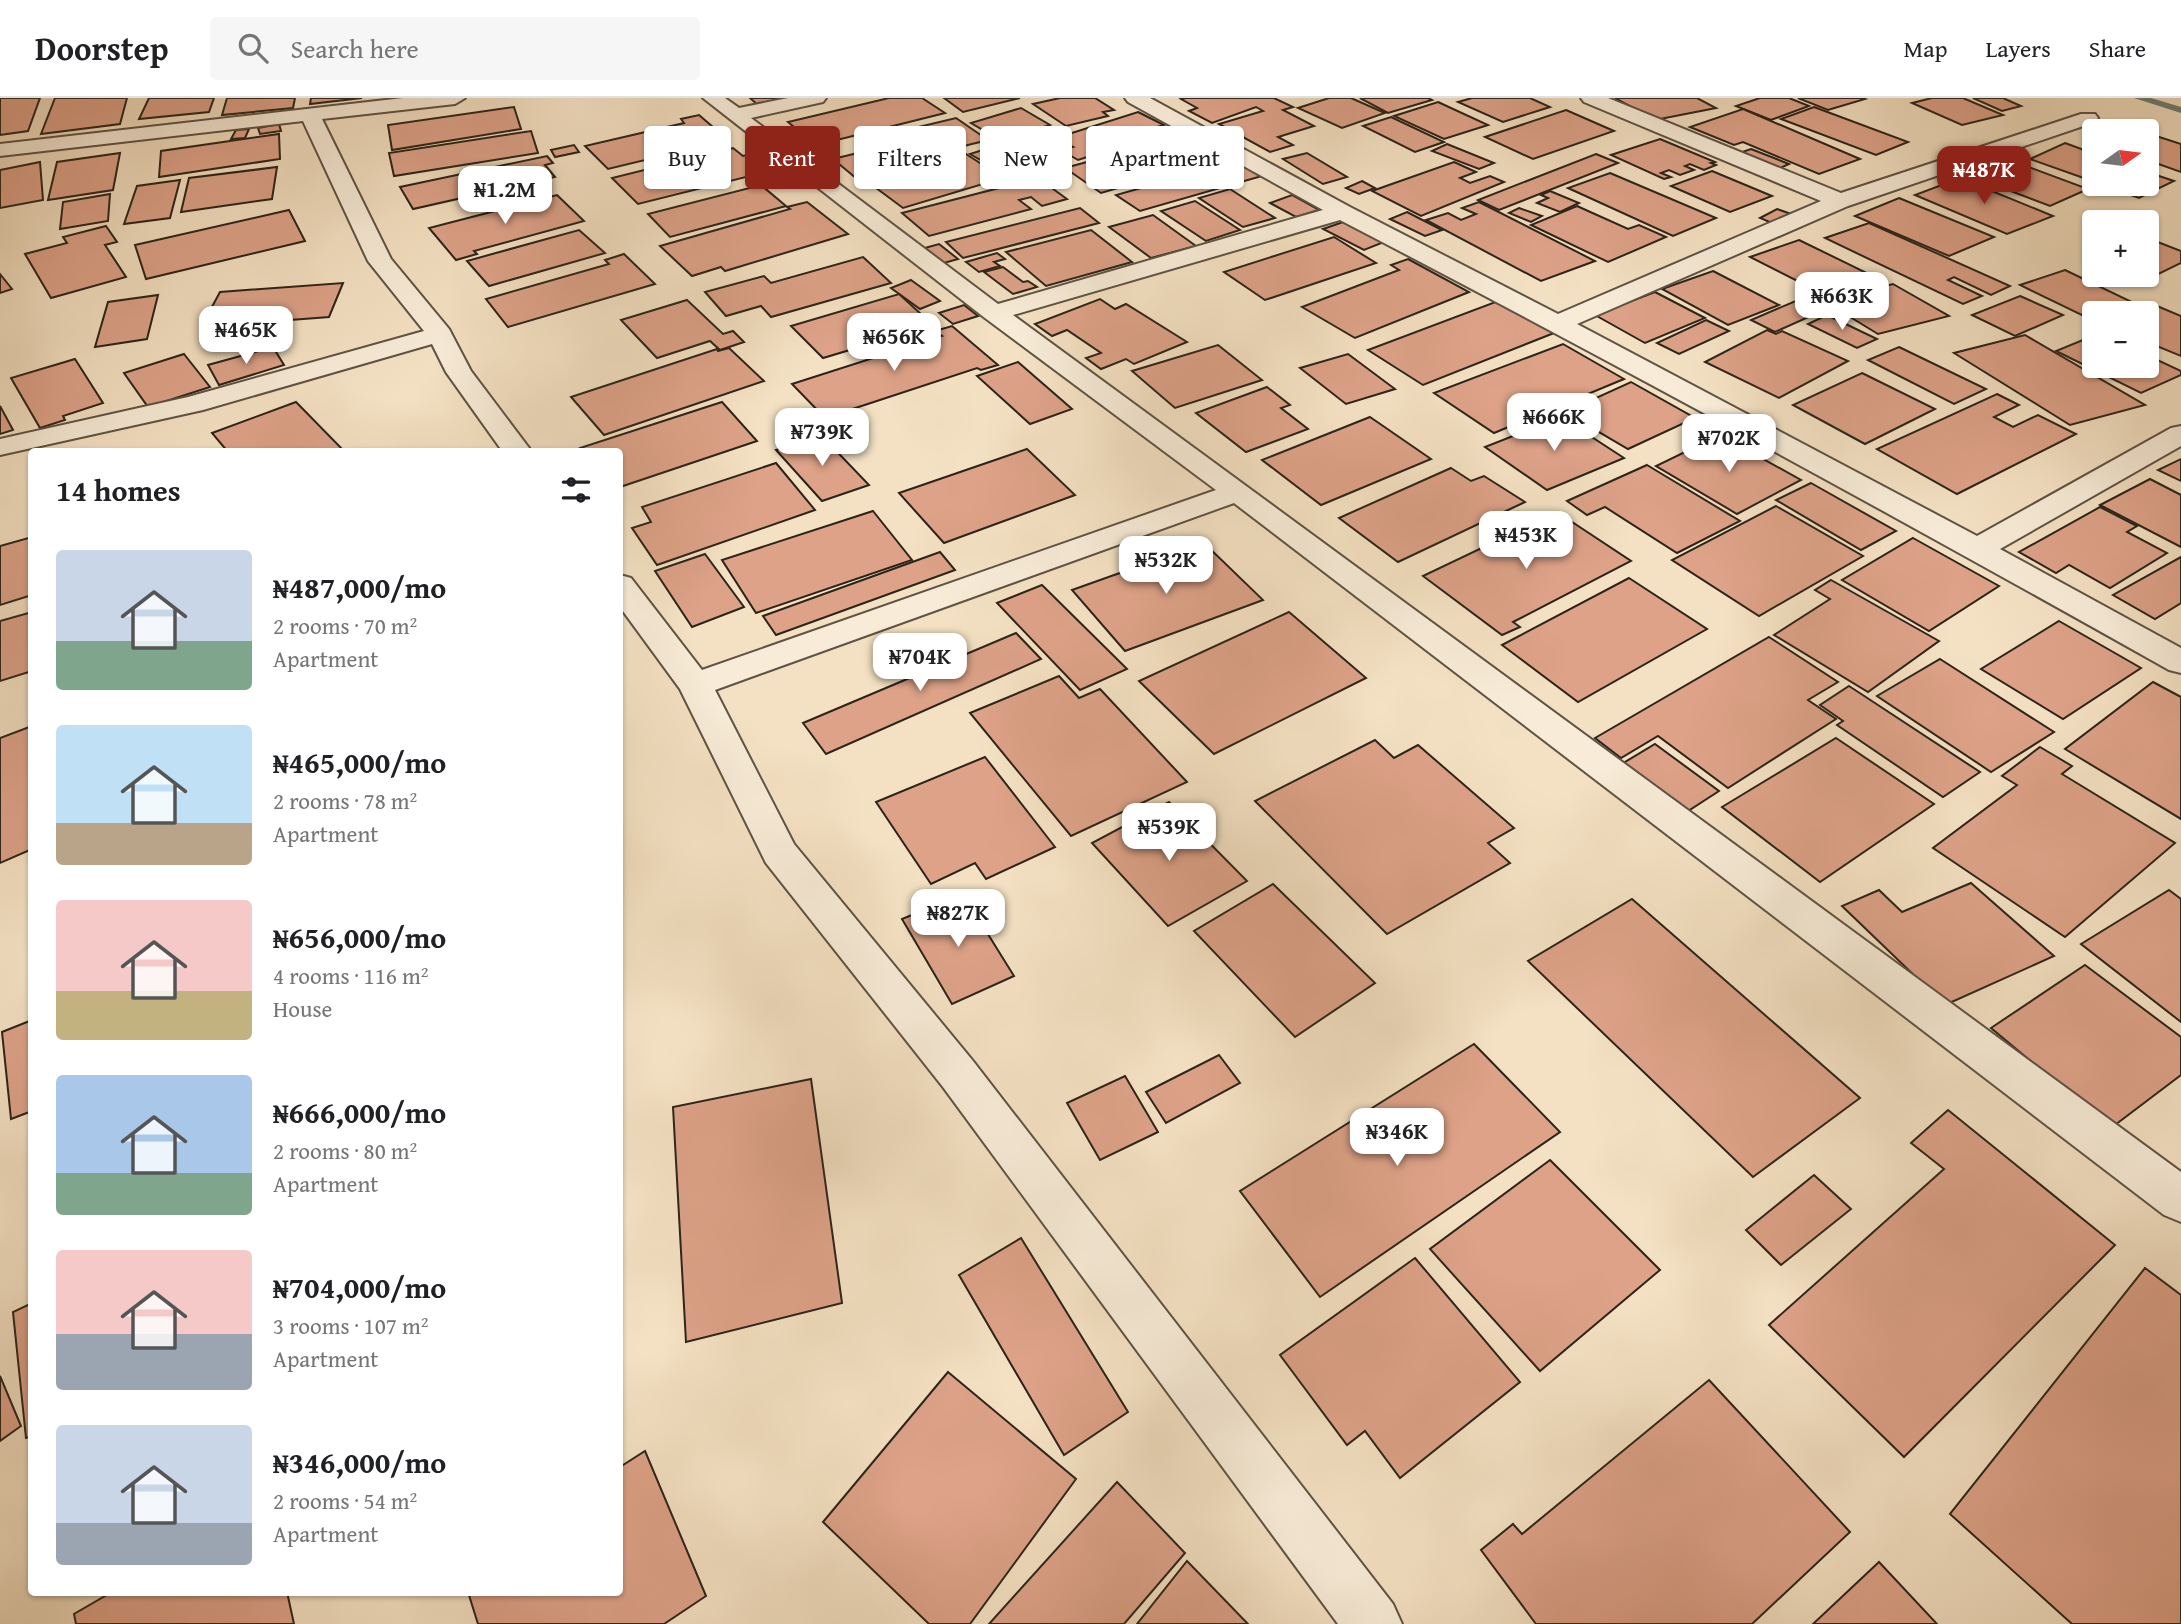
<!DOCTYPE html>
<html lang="en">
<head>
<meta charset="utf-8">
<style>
  :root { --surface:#fff; --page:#f6f6f6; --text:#202124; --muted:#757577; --line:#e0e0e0; --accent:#8f2418 }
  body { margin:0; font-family:"Gentium Book Plus",serif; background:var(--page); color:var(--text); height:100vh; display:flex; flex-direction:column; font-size:26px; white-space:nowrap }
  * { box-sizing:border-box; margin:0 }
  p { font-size:23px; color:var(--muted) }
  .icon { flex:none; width:38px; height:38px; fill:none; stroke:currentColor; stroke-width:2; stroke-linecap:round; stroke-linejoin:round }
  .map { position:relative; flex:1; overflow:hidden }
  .details { position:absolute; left:28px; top:350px; width:595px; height:1148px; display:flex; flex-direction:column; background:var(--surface); border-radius:7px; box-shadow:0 2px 5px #0004 }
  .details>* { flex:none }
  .banner { position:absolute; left:644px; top:28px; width:665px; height:63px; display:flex; gap:14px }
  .needle { width:46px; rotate:76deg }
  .tools { position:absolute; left:2082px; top:21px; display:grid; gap:14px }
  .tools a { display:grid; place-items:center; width:77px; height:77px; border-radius:7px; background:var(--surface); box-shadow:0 2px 5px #0004; font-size:35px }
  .price { position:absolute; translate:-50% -60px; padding:0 16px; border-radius:14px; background:#fff; color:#222; font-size:23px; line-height:46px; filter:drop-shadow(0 2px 4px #0008) }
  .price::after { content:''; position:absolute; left:50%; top:42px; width:21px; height:16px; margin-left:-10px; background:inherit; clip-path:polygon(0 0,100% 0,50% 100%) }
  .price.on { background:var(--accent); color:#fff }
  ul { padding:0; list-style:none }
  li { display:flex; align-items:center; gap:21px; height:175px; padding:0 28px }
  li span { display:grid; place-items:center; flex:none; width:196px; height:140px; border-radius:7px; color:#555 }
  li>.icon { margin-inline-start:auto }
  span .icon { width:84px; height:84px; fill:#fffc; stroke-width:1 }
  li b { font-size:30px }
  h2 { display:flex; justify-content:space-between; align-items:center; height:84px; padding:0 28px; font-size:30px }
  .pill { padding:0 24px; border-radius:7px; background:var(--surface); box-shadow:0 2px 5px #0004; font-size:24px; line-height:63px }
  .pill.on { background:var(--accent); color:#fff }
  header { display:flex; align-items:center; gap:42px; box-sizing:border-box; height:98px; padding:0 35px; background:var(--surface); border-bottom:2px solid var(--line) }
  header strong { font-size:33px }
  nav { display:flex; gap:38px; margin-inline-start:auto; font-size:24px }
  .search { width:490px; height:63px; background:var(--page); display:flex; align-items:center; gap:18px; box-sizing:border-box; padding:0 24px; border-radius:7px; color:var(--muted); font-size:26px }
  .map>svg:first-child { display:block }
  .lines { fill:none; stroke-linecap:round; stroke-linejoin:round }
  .stream { fill:#6f7f78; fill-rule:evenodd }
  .building { fill:#dda288; stroke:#2c2419; stroke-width:2 }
  .minor-casing { stroke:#5e5344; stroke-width:4 }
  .minor { fill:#f8ecd8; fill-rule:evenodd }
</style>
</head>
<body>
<header>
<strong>Doorstep</strong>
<div class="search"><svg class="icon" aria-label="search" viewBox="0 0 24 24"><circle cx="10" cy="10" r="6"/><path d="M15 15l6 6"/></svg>Search here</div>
<nav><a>Map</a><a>Layers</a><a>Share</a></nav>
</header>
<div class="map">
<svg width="2181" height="1526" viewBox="0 0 2181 1526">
  <rect width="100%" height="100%" fill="#f4e1c3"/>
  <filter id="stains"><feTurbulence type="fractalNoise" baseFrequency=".00286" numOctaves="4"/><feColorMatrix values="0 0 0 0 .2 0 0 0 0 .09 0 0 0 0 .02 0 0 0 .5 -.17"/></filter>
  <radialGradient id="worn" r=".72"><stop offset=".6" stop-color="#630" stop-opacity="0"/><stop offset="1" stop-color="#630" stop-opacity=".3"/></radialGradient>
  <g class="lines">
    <!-- stream -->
    <path class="stream" d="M2134 0H2151L2181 9V15Z"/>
  </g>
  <!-- building -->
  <g class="building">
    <path d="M0 0H40L28 33 0 37Z"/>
    <path d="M55 0H127L120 26 41 36Z"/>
    <path d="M149 0H214L209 14 139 21Z"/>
    <path d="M227 0H295L293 10 222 17Z"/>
    <path d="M311 0H362L310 6Z"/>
    <path d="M750 0H798L759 8Z"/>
    <path d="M889 0H922L945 15 825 45 822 43 813 45 788 24Z"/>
    <path d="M944 0H1020L963 14Z"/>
    <path d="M1060 0H1095L1114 12 1103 14 1108 18 1066 28 1033 6Z"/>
    <path d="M1186 0H1274L1293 9 1283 12 1314 28 1278 39 1293 47 1270 54 1219 26 1263 13 1256 9 1212 25 1189 13 1197 10 1181 1Z"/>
    <path d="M1329 0H1351L1385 15 1342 30 1298 10Z"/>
    <path d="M1360 0H1428L1432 2 1388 15Z"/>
    <path d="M1472 0H1530L1550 9 1503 24 1458 4Z"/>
    <path d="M1615 0H1697L1716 10 1655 22Z"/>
    <path d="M1760 0H1789L1809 8 1771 22 1736 8Z"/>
    <path d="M1798 0H1862L1865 1 1828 12Z"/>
    <path d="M1932 0H1963L2003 17 1962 27 1912 5Z"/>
    <path d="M1973 0H2003L2021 8 2002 13Z"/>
    <path d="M1438 4 1488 27 1444 41 1394 18Z"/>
    <path d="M514 9 521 31 392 52 388 27Z"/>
    <path d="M1814 9 1908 44 1876 57 1781 21Z"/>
    <path d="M1021 10 1050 27 1000 42 971 25Z"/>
    <path d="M1743 11 1860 61 1819 76 1743 44 1734 47 1690 29Z"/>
    <path d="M1566 12 1614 33 1533 61 1485 39Z"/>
    <path d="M1138 14 1164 27 1153 30 1160 34 1170 30 1186 38 1168 44 1158 40 1096 61 1090 58 1078 62 1061 52 1073 49 1056 40Z"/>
    <path d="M699 17 728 42 608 71 585 48 684 25 681 21Z"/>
    <path d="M1391 19 1444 44 1415 54 1363 28Z"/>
    <path d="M956 20 988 42 936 55 906 32Z"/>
    <path d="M279 26 281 33 260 36 258 30Z"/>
    <path d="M249 31 245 40 231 41 236 32Z"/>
    <path d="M531 33 538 55 394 78 389 55Z"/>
    <path d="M2147 35 2181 46V74L2147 62Z"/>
    <path d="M279 36 280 61 159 79 161 53Z"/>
    <path d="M1660 41 1715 64 1711 65 1716 67 1704 72 1690 66 1685 68 1694 72 1680 77 1669 72 1661 75 1671 79 1664 81 1611 57Z"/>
    <path d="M1179 42 1198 54 1210 50 1223 58 1154 77 1124 57Z"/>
    <path d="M902 44 927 63 857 81 833 61Z"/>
    <path d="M2065 45 2095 56V84L2030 61Z"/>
    <path d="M1447 46 1494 65 1479 71 1432 53Z"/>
    <path d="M574 47 579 54 555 59 551 52Z"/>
    <path d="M992 49 1022 66 1000 73 970 56Z"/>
    <path d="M733 50 743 58 760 54 775 67 763 71 766 74 638 106 612 80Z"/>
    <path d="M1751 51 1789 66 1778 71 1739 55Z"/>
    <path d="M120 55 113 92 48 102 57 64Z"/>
    <path d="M1307 55 1347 79 1323 86 1283 61Z"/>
    <path d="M966 56 1003 80 903 110 868 84Z"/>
    <path d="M1116 56 1153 80 1101 95 1065 70Z"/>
    <path d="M1596 56 1618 65 1499 112 1478 102Z"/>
    <path d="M1996 57 2088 91 2050 108 1958 73Z"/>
    <path d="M547 58 553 65 545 67 555 79 413 111 400 89Z"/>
    <path d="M1230 59 1262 78 1140 113 1116 97 1219 68 1212 63Z"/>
    <path d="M40 64 43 102 0 110V72Z"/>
    <path d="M1454 64 1476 74 1460 80 1470 85 1490 78 1504 84 1421 118 1372 93Z"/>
    <path d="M277 69 272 101 181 114 189 80Z"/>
    <path d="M1712 73 1772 98 1730 114 1671 88Z"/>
    <path d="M2147 74 2174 83 2139 100 2100 86H2147Z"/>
    <path d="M1610 75 1716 120 1673 138 1568 90Z"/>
    <path d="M1038 80 1067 101 1042 108 1031 99 1019 102 1031 111 929 138 902 115Z"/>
    <path d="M1960 80 2053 118 2007 136 1915 97Z"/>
    <path d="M180 82 170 120 124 126 137 88Z"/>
    <path d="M1362 83 1375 90 1359 96 1346 90Z"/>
    <path d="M761 87 786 108 670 139 648 116Z"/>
    <path d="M1230 91 1275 120 1243 129 1199 100Z"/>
    <path d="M1550 93 1579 105 1560 114 1537 105 1548 100 1541 97Z"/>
    <path d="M110 96 108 123 60 131 63 104Z"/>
    <path d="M557 97 584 123 474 153 477 156 456 162 429 130Z"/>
    <path d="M1292 97 1319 112 1296 119 1270 105Z"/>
    <path d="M1899 100 1994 139 1949 158 1855 118Z"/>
    <path d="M1195 103 1240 132 1206 143 1161 113Z"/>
    <path d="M807 104 848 136 725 173 721 169 692 178 660 148 790 111 787 109Z"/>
    <path d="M1479 104 1595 163 1541 183 1426 122 1448 115 1461 122 1476 116 1462 110Z"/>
    <path d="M1577 108 1628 131 1639 127 1666 139 1608 164 1531 127Z"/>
    <path d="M1080 110 1099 125 963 160 946 144Z"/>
    <path d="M1519 110 1542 118 1531 124 1509 115Z"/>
    <path d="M1777 111 1797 118 1779 128 1760 120Z"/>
    <path d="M289 112 305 143 146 181 135 147Z"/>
    <path d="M1407 114 1442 132 1425 138 1390 121Z"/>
    <path d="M1153 117 1196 148 1151 160 1109 129Z"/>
    <path d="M1343 124 1384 144 1364 152 1323 131Z"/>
    <path d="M1869 125 2010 188 1991 197 1954 179 1948 182 1982 198 1963 206 1825 140Z"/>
    <path d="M106 128 117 144 105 147 126 179 51 200 25 156 67 145 63 139Z"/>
    <path d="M579 132 605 155 489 188 467 163Z"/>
    <path d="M1091 132 1132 164 1046 188 1006 154Z"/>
    <path d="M1334 139 1376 165 1265 202 1224 174Z"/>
    <path d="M2150 141 2181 153V165L2142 184 2125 177H2147V142Z"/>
    <path d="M1799 142 1875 179 1825 197 1750 159Z"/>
    <path d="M939 146 958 161 944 165 925 150Z"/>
    <path d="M997 155 1005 161 994 164 1000 168 979 174 966 164Z"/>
    <path d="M624 156 655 186 508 229 486 201 609 166 605 162Z"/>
    <path d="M863 159 891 185 771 219 761 208 726 218 705 194 764 178 771 185Z"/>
    <path d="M1408 161 1469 194 1355 240 1302 209 1399 172 1391 167Z"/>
    <path d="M1003 169 1023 184 1028 183 1037 189 1013 196 984 174Z"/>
    <path d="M2065 172 2134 205 2106 215H2095V219L2090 221 2020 187Z"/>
    <path d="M1713 173 1779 207 1728 227 1662 191Z"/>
    <path d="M0 176 12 191 0 195Z"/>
    <path d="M911 182 940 203 920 211 891 190Z"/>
    <path d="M343 185 329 219 201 229 220 194Z"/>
    <path d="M1893 186 1949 218 1878 236 1824 203Z"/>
    <path d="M1655 194 1705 220 1645 245 1595 217Z"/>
    <path d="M899 196 933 227 823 260 791 228Z"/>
    <path d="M158 197 147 241 95 249 108 204Z"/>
    <path d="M2020 198 2063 217 2015 238 1972 217Z"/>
    <path d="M1100 201 1115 211 1126 206 1187 244 1134 266 1126 261 1101 271 1086 260 1101 255 1067 232 1052 238 1035 226Z"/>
    <path d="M687 202 723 236 733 233 744 244 720 252 710 243 657 260 621 222Z"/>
    <path d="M1798 202 1822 213 1775 234 1751 222Z"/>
    <path d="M1498 203 1554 235 1423 287 1368 252Z"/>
    <path d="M964 207 978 218 953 226 939 215Z"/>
    <path d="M2157 208 2181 218V258L2147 244V215H2143Z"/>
    <path d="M1827 217 1877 241 1857 250 1808 226Z"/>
    <path d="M1706 222 1729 233 1679 256 1657 245Z"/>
    <path d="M952 228 998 267 981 272 977 270 825 320 792 286 942 238 935 233Z"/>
    <path d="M1767 232 1776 236 1782 233 1848 263 1779 300 1705 264Z"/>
    <path d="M2025 237 2145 307 2070 327 1954 255Z"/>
    <path d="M2095 237V268H2147V257L2181 273V277L2141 295 2056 253Z"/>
    <path d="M1563 246 1624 281 1494 335 1434 295Z"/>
    <path d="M1218 247 1262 282 1175 310 1132 273Z"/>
    <path d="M273 249 284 267 219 287 208 267Z"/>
    <path d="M1899 249 1986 291 1954 306 1868 262Z"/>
    <path d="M729 250 764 283 604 337 571 299 717 251 718 253Z"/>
    <path d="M184 256 210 289 148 309 124 275Z"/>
    <path d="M1348 256 1395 291 1346 306 1300 270Z"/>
    <path d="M75 261 103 305 63 318 65 322 40 330 11 280Z"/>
    <path d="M1018 264 1072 311 1030 326 977 278Z"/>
    <path d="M1862 275 1935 311 1865 346 1793 307Z"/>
    <path d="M1631 284 1695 320 1628 351 1565 314Z"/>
    <path d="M1267 289 1290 307 1281 310 1308 331 1246 354 1196 315Z"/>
    <path d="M1997 296 2019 307 1994 319 2013 329 2038 317 2076 336 1957 396 1877 351Z"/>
    <path d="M296 304 345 354H228L212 335Z"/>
    <path d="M722 304 757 343 620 389V354H583L580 350Z"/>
    <path d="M0 308 13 332 0 336Z"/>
    <path d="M1370 319 1431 361 1321 407 1262 362Z"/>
    <path d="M1561 319 1624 360 1547 392 1485 349Z"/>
    <path d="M821 337 869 387 822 403 776 352Z"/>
    <path d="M1720 337 1801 382 1737 416 1656 368Z"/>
    <path d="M1027 351 1075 397 944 445 899 395Z"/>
    <path d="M2181 361V383L2158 372Z"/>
    <path d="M776 365 815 412 657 467 632 430 651 424 642 409Z"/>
    <path d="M1647 367 1740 423 1677 455 1605 409 1587 417 1567 403Z"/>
    <path d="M1451 370 1471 383 1484 378 1525 404 1398 464 1339 420Z"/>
    <path d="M2150 381 2181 397V449L2100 407Z"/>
    <path d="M1811 385 1896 433 1861 452 1776 402Z"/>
    <path d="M1776 408 1863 458 1759 518 1672 462Z"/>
    <path d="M2100 409 2137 428 2127 434 2167 455 2110 490 2069 467 2056 475 2019 454Z"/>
    <path d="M873 413 912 462 756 515 722 462Z"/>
    <path d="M1557 414 1631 463 1513 524 1520 529 1502 537 1423 478Z"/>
    <path d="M32 439V497L0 507V448Z"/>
    <path d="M1913 440 1999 488 1929 533 1842 482Z"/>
    <path d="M1204 445 1263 502 1125 553 1072 492Z"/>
    <path d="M940 454 955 472 776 537 763 518Z"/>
    <path d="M705 456 744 509 692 529 655 473Z"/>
    <path d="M2181 459V505L2155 521 2113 497Z"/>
    <path d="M1629 480 1707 531 1578 604 1502 547Z"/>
    <path d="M1831 482 1939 543 1868 594 1774 537 1830 501 1815 492Z"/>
    <path d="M1042 487 1127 571 1080 592 997 505Z"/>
    <path d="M32 514V573L0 583V523Z"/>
    <path d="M1289 514 1366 580 1214 656 1139 583Z"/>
    <path d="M2059 523 2141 570 2063 621 1981 571Z"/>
    <path d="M1016 535 1041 561 826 656 803 625Z"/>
    <path d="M1769 539 1838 584 1808 602 1836 621 1728 690 1658 638 1621 660 1595 640Z"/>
    <path d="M1940 561 2054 634 1991 674 1877 598Z"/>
    <path d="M1059 578 1079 600 1100 591 1187 684 1071 738 970 615Z"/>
    <path d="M2153 584 2181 599V721L2065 651Z"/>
    <path d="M1849 588 1980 674 1943 699 1837 627 1843 623 1820 607Z"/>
    <path d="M32 628V751L0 765V640Z"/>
    <path d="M1836 640 1934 706 1820 784 1722 709Z"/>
    <path d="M1375 642 1394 660 1418 647 1514 730 1488 745 1510 765 1387 836 1255 703Z"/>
    <path d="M1655 646 1719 693 1685 715 1620 667Z"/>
    <path d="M2040 649 2072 668 2062 676 2175 745 2065 839 1933 750 2017 687 2002 678Z"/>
    <path d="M985 659 1055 749 986 781 975 765 931 786 876 704Z"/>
    <path d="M1169 704 1247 783 1168 828 1092 745Z"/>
    <path d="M1971 785 2054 858 1945 907 1842 808 1879 792 1902 814Z"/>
    <path d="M1273 786 1375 885 1295 939 1194 833Z"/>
    <path d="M2169 792 2181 801V924L2081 846Z"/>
    <path d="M963 796 1014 878 952 906 902 821Z"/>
    <path d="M1632 801 1860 1000 1753 1079 1528 863Z"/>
    <path d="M2085 867 2181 939V977L2111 1030 1991 930Z"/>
    <path d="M32 922V1013L11 1021 2 934Z"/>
    <path d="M1474 946 1560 1034 1320 1199 1240 1093Z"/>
    <path d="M1219 957 1240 985 1166 1025 1146 994Z"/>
    <path d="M1125 978 1158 1034 1100 1062 1067 1005Z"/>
    <path d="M811 981 842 1205 686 1244 673 1009Z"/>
    <path d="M1948 1012 2115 1147 1904 1359 1769 1227 1944 1071 1911 1045Z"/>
    <path d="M1550 1062 1660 1172 1540 1273 1430 1151Z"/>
    <path d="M1814 1077 1851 1111 1781 1167 1746 1132Z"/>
    <path d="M1021 1140 1128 1314 1064 1357 959 1177Z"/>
    <path d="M1415 1160 1520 1284 1400 1380 1365 1333 1347 1347 1280 1257Z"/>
    <path d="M2145 1170 2181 1197V1526H2072L1950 1416Z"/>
    <path d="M32 1205V1338L26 1340 13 1214Z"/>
    <path d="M948 1274 1076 1381 970 1526H929L823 1424Z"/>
    <path d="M0 1278 21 1328 0 1343Z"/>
    <path d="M1709 1282 1850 1434 1752 1526H1536L1481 1452 1513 1426 1522 1436Z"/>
    <path d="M645 1353 706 1498 664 1526H478L468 1494H620V1369Z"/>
    <path d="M1117 1384 1185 1455 1124 1526H989Z"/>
    <path d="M1187 1463 1248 1526H1137Z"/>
    <path d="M1879 1464 1937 1526H1813Z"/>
    <path d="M112 1494H287L294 1526H76L74 1516Z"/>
  </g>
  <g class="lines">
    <defs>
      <g id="minor">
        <path d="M403 0H465L455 6 322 21 391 161 449 231 471 273 532 354H503L446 274 432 246 203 312 0 357V341L188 299 424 233 368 163 303 23 0 58V46Z"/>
        <path d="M703 0H725L739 10 788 0H826L823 4 751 20 998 206 1323 112 1128 4 1125 0H1150L1350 109 1558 216 1821 103 1584 4 1581 0H1608L1841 95 2081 16H2095L2098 20 2095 24 1848 108 1577 226 1977 438 2171 330 2181 328V348L2000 451 2181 550V575L2169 572C1895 418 1619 267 1340 122L1013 217 2181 1074V1124L2164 1117 1234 405 715 592 794 746 973 963 1393 1506 1402 1526H1338L943 989 766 765 680 591 620 509V477L631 480 702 572 1216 392 985 220Z"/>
      </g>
    </defs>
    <!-- minor casing -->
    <use href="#minor" class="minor-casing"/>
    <!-- minor -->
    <use href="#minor" class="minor"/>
  </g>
  <rect width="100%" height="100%" filter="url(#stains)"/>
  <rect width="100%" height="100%" fill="url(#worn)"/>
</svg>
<div class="tools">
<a><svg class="needle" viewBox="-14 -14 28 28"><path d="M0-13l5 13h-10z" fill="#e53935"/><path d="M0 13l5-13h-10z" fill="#757577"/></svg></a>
<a>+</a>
<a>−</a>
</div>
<b class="price on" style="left:1984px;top:108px">₦487K</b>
<b class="price" style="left:505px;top:128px">₦1.2M</b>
<b class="price" style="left:1842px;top:234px">₦663K</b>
<b class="price" style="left:246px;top:268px">₦465K</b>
<b class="price" style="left:894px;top:275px">₦656K</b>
<b class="price" style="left:1554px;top:355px">₦666K</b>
<b class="price" style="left:822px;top:370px">₦739K</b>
<b class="price" style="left:1729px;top:376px">₦702K</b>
<b class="price" style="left:1526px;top:473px">₦453K</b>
<b class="price" style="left:1166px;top:498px">₦532K</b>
<b class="price" style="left:920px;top:595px">₦704K</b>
<b class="price" style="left:1169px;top:765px">₦539K</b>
<b class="price" style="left:958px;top:851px">₦827K</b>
<b class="price" style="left:1397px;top:1070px">₦346K</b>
<div class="banner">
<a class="pill">Buy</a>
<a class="pill on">Rent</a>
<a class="pill">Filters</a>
<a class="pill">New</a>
<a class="pill">Apartment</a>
</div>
<section class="details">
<h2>14 homes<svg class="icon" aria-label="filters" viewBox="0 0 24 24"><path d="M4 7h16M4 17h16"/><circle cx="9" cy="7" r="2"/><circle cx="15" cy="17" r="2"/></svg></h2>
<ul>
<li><span style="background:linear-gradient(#c9d6e8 65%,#7fa58c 0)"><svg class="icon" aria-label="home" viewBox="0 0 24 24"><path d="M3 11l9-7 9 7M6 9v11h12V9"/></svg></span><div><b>₦487,000/mo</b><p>2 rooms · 70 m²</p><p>Apartment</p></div></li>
<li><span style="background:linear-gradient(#bfe0f5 70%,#b9a48a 0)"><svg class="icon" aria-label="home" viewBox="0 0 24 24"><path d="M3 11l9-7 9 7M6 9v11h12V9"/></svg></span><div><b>₦465,000/mo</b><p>2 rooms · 78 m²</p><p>Apartment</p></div></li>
<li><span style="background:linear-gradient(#f6c9c9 65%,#c2b280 0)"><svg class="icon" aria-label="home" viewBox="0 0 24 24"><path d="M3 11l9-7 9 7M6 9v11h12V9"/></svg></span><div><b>₦656,000/mo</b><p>4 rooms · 116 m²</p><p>House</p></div></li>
<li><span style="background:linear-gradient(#a9c7e8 70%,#7fa58c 0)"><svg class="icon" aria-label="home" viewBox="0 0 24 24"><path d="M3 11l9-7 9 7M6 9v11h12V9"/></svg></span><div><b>₦666,000/mo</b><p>2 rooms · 80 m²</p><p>Apartment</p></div></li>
<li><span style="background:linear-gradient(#f6c9c9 60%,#9aa5b1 0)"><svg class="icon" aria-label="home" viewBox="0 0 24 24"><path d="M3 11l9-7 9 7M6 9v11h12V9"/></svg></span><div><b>₦704,000/mo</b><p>3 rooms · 107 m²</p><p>Apartment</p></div></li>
<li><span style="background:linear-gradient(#c9d6e8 70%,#9aa5b1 0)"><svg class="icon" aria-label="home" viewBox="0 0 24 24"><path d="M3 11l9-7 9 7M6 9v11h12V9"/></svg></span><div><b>₦346,000/mo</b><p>2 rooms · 54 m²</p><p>Apartment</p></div></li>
</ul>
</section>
</div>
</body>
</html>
